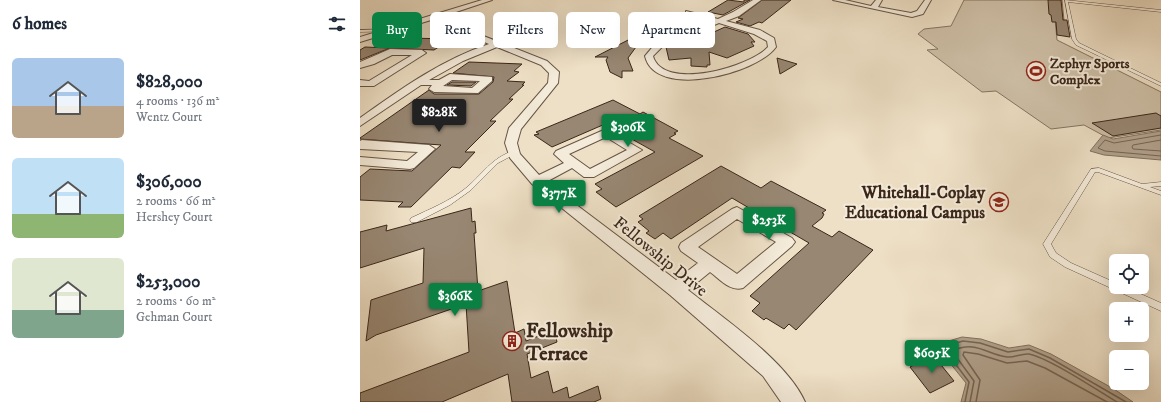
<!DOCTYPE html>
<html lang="en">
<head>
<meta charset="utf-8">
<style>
  :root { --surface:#fff; --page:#f6f6f7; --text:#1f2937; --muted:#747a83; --accent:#0b8043 }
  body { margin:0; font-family:"IM FELL DW Pica",serif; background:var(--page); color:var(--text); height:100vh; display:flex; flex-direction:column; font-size:15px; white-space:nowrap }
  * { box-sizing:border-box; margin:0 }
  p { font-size:13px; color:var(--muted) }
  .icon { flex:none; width:22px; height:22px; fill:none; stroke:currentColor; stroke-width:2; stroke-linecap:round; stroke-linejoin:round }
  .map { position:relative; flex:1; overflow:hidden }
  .panel { display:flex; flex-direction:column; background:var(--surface); width:360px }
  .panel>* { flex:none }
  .guide { position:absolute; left:12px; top:12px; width:380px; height:36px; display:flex; gap:8px }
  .tools { position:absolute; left:749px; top:254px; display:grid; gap:8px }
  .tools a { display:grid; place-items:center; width:40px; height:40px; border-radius:6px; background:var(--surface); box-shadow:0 4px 16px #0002; font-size:20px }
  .price { position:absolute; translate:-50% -34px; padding:0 9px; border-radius:4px; background:var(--accent); color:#fff; font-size:13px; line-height:26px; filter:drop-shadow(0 1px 2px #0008) }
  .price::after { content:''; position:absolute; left:50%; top:24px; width:12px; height:9px; margin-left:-6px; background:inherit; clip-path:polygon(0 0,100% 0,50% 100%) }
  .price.active { background:#222; color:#fff }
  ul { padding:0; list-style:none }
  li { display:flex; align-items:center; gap:12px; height:100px; padding:0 12px }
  li span { display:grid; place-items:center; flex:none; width:112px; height:80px; border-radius:6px; color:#555 }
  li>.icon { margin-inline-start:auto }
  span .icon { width:48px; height:48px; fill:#fffc; stroke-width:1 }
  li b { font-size:17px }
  h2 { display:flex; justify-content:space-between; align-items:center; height:48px; padding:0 12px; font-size:17px }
  .tag { padding:0 14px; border-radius:6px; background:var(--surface); box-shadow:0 4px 16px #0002; font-size:14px; line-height:36px }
  .tag.active { background:var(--accent); color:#fff }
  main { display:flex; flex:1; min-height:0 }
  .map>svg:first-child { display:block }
  .green { fill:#cfc1a9; stroke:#847462 }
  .water { fill:#b1a18c; stroke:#81705e }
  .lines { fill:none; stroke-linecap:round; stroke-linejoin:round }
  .shore-far1 { stroke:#766453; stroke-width:1 }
  .shore { stroke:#766453; stroke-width:1.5 }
  .building { fill:#988773; stroke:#3a271a }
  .service-casing { stroke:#675545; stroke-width:1 }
  .minor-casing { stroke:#675545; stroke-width:2 }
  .service { fill:#f4ebda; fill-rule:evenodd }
  .minor { fill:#f4ebda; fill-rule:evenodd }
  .labels { text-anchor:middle; stroke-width:4; stroke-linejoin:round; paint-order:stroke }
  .far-poi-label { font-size:14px; font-weight:bold; fill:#3a271a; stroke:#f4ebda; text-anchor:start }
  .poi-label { font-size:17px; font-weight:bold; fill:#3a271a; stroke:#f4ebda; text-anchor:end }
  .street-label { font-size:17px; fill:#3a271a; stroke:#f4ebda }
  .near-poi-label { font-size:20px; font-weight:bold; fill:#3a271a; stroke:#f4ebda; text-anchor:start }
</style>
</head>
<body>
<main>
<section class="panel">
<h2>6 homes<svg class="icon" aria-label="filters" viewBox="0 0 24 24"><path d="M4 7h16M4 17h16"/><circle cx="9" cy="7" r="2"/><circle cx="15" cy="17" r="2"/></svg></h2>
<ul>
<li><span style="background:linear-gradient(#a9c7e8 60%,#b9a48a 0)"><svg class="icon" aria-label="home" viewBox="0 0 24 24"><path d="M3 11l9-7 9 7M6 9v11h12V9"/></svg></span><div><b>$828,000</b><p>4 rooms · 136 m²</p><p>Wentz Court</p></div></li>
<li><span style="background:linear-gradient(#bfe0f5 70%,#8fb573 0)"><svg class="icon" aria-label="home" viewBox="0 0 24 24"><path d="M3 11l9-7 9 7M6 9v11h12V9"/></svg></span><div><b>$306,000</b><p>2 rooms · 66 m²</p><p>Hershey Court</p></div></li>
<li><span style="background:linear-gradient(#dfe7d0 65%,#7fa58c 0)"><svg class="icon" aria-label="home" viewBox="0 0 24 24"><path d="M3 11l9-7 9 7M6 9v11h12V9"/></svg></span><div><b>$253,000</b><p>2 rooms · 60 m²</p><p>Gehman Court</p></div></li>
</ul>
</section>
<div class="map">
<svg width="801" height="402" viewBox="0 0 801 402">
  <rect width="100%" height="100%" fill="#eee0c6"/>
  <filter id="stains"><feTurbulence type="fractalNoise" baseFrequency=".005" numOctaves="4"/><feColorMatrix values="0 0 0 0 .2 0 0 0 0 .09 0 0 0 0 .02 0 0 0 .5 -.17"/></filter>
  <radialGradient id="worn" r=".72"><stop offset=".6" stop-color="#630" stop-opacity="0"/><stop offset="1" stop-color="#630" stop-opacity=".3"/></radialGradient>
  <!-- green -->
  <path class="green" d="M604 0H702L704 20 695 19 697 40 801 92V130L748 138 724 125 691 129 636 91 622 92 567 50 578 49 558 34 564 29 591 26Z"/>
  <!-- water -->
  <g class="water">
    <path d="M801 131V160L744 155 730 151 743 135 753 139Z"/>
    <path d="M602 337 621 339 649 348 669 345 691 354 754 389 773 402H601L606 383 581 352 582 343Z"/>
  </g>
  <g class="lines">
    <!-- shore-far1 -->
    <g class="shore-far1">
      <path d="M801 135 754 143 745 140 738 148 745 151 801 156"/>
      <path d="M801 140 773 145 772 147 773 149 801 151"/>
    </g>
    <!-- shore -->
    <g class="shore">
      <path d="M605 402 609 382 585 350 586 346 603 341 620 343 648 352 669 349 690 358 766 402"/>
      <path d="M610 402 614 381 592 351C617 340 625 354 647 357 654 358 662 353 669 354 689 358 737 390 757 402"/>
      <path d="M616 402 620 380 603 355 604 352 618 354 647 363 667 361 685 368 747 402"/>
    </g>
  </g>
  <!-- building -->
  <g class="building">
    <path d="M368 0 384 2V0H390L363 15 348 12Z"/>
    <path d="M402 0H431L402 23 399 22 390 26 376 22 383 19 378 18Z"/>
    <path d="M688 0H701L703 20H707L710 37 697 35 696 22H692L691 15 689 14Z"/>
    <path d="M306 25 323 31 303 39 295 36 276 47 268 58 273 71H262V78L250 72 246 60 248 57H235L272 38Z"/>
    <path d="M365 27 388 34 395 42H391L394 46 367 58 349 52 350 65H347V67L331 66V58L309 60 306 47 336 34 343 37Z"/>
    <path d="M47 38 91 39 74 50 30 48 0 60V50L5 47 28 48Z"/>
    <path d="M417 58 437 64 420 74Z"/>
    <path d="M109 62 162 64 154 71 159 72 147 81 165 82 162 85H164L149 99H153L130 121H136L105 152H115L100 168 92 167 51 207H38L43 202 0 200V177L10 169 52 171 81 145 0 139V138L69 90 74 94H119L133 82 134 77 93 73Z"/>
    <path d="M92 82H116L111 86 87 85Z"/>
    <path d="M253 100 280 114 283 112 318 131 314 133 316 134 309 138 343 156 256 207 236 192 242 189 235 184 295 152 245 124 192 147 174 135 179 134 176 132Z"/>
    <path d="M796 113 801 116V128L753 136 732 123Z"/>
    <path d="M361 166 401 188 411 181 466 210 462 213 464 214 462 218 452 226 472 237 479 231 513 250 436 330 429 324 424 329 406 318 404 320 392 311 400 303 390 296 449 243 372 198 311 239 303 233 295 239 286 233 289 231 278 222 283 219 279 216Z"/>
    <path d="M111 208 112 222 115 221 116 233H114L118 291 147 281 155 333 164 329 166 341 194 330 197 342 167 354 171 378 188 371 193 393 207 387 209 398 238 386 241 399 234 402H152L148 374 82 402H0V393L109 352 106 304 16 335 6 341 11 300 63 283 64 248 0 268V232L27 225 26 231Z"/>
    <path d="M573 355 594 381 570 393 550 367Z"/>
  </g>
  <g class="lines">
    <defs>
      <g id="service">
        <path d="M705 0 801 10V12L708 2 716 39 719 43 801 83V86L716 45 712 39Z"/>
        <path d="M35 29 36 30 34 31 0 32V30Z"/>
        <path d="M153 151 156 153 155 154 138 163 111 190 90 205 57 222H51L50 220 51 218C70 209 90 201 106 188 123 174 131 158 153 151Z"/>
        <path d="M739 168 782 184 801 182V186L790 187 801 191V195L738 172H735L691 244 696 253 711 263 756 283V287H765L801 303V311L705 267 690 257 683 244 731 169Z"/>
      </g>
      <g id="minor">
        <path d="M122 0H132L78 18 187 61 199 72 198 83 161 129 157 143 160 154 179 175 204 163 194 154 196 151 246 129 282 150 234 177H224L212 168 186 182 316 280 338 263 321 251 319 247 321 243 372 209 377 207 432 238 435 242 432 246 383 288C370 292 360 279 350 272L328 290C363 318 427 361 445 402H421L403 376 310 295 172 184 150 158 145 143 149 128 188 83 189 73 181 65 137 47 103 61 69 80H79L90 74 132 77V81L118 93 74 92 69 89 72 85H61L0 126V118C41 89 81 60 129 44L71 20 0 42V37ZM92 80 120 81 112 88 83 86ZM246 137 267 150 230 169 209 154ZM377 219 416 242 377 274 338 247Z"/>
        <path d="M393 0H401L379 16 366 21 400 30 414 38 416 47C397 74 295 100 285 56L296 43 352 21 326 15V11L358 19 373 12ZM359 23 394 34 407 41 408 47C390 67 303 92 293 56L302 47Z"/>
        <path d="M473 0H485L511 6 516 0H522L518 7 551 13 557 11 565 0H571L563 14 552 17Z"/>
        <path d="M30 49 62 50 66 53 14 86H0V80L9 81 52 55H32L14 64 0 68V62Z"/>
        <path d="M2 140 69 145 75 149 54 168 50 169 0 165V157L47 161 58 152 0 149V141Z"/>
      </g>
    </defs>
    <!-- service casing -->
    <use href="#service" class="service-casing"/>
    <!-- minor casing -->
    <use href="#minor" class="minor-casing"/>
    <!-- service -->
    <use href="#service" class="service"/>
    <!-- minor -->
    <use href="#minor" class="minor"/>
  </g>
  <!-- icons -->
  <defs>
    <symbol id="stadium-ring" viewBox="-11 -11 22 22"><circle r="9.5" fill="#f4ebda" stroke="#8f2418" stroke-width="1.5"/><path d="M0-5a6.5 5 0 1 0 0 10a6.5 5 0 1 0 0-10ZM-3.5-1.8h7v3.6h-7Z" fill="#8f2418"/></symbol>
    <symbol id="school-ring" viewBox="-11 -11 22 22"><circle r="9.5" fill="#f4ebda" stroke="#8f2418" stroke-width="1.5"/><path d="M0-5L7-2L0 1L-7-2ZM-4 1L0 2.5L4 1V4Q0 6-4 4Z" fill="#8f2418"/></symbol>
    <symbol id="building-ring" viewBox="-11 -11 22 22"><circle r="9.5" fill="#f4ebda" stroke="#8f2418" stroke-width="1.5"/><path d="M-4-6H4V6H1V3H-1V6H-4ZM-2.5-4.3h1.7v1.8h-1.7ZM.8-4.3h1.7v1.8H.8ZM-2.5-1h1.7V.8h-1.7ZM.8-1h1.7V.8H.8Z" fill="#8f2418"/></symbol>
  </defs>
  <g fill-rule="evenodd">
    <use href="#stadium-ring" x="665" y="60" width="22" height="22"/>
    <use href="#school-ring" x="628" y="191" width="22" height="22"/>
    <use href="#building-ring" x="141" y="330" width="22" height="22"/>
  </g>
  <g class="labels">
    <!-- far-poi labels -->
    <g class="far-poi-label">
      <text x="690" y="68">Zephyr Sports<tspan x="690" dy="16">Complex</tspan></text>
    </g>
    <!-- poi labels -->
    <g class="poi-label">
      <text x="625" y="198">Whitehall-Coplay<tspan x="625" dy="20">Educational Campus</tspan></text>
    </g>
    <!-- street labels -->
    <g class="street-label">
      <text transform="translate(301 256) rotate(39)" y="6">Fellowship Drive</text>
    </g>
    <!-- near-poi labels -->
    <g class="near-poi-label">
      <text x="166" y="337">Fellowship<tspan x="166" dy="23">Terrace</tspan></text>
    </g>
  </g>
  <rect width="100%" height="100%" filter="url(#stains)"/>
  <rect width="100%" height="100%" fill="url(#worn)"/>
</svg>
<div class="tools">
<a><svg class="icon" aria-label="locate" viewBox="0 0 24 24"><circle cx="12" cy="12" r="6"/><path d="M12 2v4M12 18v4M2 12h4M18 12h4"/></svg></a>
<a>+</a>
<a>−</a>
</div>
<b class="price active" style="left:79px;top:133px">$828K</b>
<b class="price" style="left:268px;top:148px">$306K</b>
<b class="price" style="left:199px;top:214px">$377K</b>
<b class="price" style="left:409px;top:241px">$253K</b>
<b class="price" style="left:95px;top:317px">$366K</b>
<b class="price" style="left:572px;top:374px">$605K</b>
<div class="guide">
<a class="tag active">Buy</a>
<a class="tag">Rent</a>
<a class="tag">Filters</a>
<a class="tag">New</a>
<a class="tag">Apartment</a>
</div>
</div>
</main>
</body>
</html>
